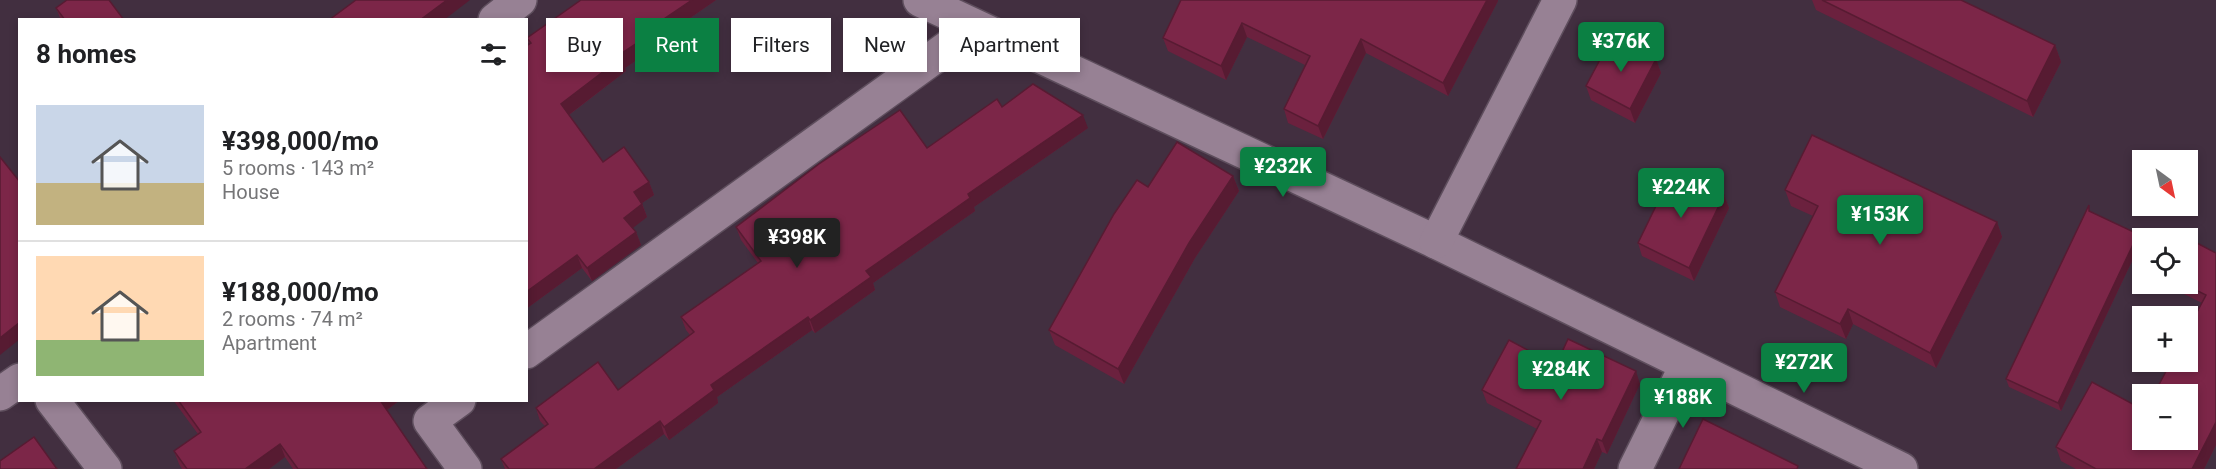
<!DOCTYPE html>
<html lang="en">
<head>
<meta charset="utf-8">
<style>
  :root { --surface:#fff; --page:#f6f6f6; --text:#202124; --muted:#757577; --line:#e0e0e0; --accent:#0b8043 }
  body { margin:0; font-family:Roboto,sans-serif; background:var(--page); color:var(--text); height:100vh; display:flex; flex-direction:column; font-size:22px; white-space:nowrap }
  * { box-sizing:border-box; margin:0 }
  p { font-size:20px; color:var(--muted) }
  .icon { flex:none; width:33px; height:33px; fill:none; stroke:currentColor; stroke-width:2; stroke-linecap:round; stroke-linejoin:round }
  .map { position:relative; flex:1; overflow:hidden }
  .drawer { position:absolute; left:18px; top:18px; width:510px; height:384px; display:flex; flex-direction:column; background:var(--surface); border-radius:0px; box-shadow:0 3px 9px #0003 }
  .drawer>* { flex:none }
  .banner { position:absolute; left:546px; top:18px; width:570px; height:54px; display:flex; gap:12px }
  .needle { width:39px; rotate:147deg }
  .buttons { position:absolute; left:2132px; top:150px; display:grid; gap:12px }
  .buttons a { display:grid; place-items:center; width:66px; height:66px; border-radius:0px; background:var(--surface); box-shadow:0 3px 9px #0003; font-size:30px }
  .price { position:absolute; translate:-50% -51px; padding:0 14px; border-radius:6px; background:var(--accent); color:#fff; font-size:20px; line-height:39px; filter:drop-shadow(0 2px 3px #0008) }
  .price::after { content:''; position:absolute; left:50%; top:36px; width:18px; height:14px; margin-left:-9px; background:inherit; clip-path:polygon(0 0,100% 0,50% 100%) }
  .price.current { background:#222; color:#fff }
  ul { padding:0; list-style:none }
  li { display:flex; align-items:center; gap:18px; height:150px; padding:0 18px }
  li+li { border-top:2px solid var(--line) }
  li span { display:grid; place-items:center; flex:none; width:168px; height:120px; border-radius:0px; color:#555 }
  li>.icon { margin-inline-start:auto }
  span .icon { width:72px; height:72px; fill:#fffc; stroke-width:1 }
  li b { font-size:26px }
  h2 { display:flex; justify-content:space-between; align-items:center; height:72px; padding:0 18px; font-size:26px }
  .tag { padding:0 21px; border-radius:0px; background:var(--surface); box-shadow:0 3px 9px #0003; font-size:21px; line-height:54px }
  .tag.current { background:var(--accent); color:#fff }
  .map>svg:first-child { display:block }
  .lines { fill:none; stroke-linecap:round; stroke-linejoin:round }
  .street-casing { stroke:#5e4e5d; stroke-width:36 }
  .secondary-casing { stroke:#5e4e5d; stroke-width:36 }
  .street { stroke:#978194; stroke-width:33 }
  .secondary { stroke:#978194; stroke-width:33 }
  .wall { fill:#6b213e }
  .shaded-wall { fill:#571b32 }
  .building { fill:#7c2648; stroke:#571b32; stroke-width:1.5 }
</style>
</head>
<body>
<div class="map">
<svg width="2216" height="469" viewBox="0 0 2216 469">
  <rect width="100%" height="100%" fill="#422f40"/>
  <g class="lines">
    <defs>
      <g id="street">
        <path d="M495 20 520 0"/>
        <path d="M526 352 976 27"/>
        <path d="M0 394 20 380"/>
        <path d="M52 400 105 469"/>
        <path d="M459 400 430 421 465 469"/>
        <path d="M1635 469 1686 366"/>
      </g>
      <g id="secondary">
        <path d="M920 0 1436 242 1901 469"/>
        <path d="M1436 242 1560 0"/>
      </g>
    </defs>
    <!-- street casing -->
    <use href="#street" class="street-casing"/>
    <!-- secondary casing -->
    <use href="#secondary" class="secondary-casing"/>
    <!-- street -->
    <use href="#street" class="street"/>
    <!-- secondary -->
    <use href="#secondary" class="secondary"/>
  </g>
  <!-- wall -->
  <g class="wall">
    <path d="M581 0H716L667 34 669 38 625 68 626 71 569 115 603 162 649 182 654 195 642 203 647 217 632 228 636 232 641 245 592 281 582 268 526 309 529 44 527 38Z"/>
    <path d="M1181 0H1498V1L1448 96 1366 53 1323 139 1288 123 1284 109 1305 65 1247 37 1226 80 1168 51 1163 38Z"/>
    <path d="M1812 0H1961L2055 45 2061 62 2033 117 1816 10Z"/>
    <path d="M56 8 124 20H61Z"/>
    <path d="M1656 59 1661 73 1635 123 1591 100 1586 86Z"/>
    <path d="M1088 128 974 207 975 211 873 283 875 290 815 333 812 330 717 397 718 403 669 440 664 434 616 469H505L501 459 545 426 540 421 536 408 618 390 690 335 686 330 681 317 758 263 741 240 736 227 927 148Z"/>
    <path d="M1233 176 1239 191 1195 258 1124 384 1055 345 1049 330 1148 187Z"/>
    <path d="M1785 190 1997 222 2002 237 1936 368 1853 324 1846 339 1780 307 1775 292 1813 216 1791 206Z"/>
    <path d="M1724 195 1729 208 1694 281 1642 256 1638 243Z"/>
    <path d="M2092 212 2141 242 2061 411 2009 387 2006 379Z"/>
    <path d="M2216 253V445L2204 469H2076L2061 461 2056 447 2142 440 2202 303 2180 292 2177 284H2187Z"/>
    <path d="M1556 365 1640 384 1607 454 1602 452 1594 469H1516L1537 429 1487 403 1482 390Z"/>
    <path d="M173 400H400L387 410 427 469H293L285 457 269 469H182L179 464 174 451 198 434Z"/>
  </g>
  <!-- shaded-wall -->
  <g class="shaded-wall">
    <path d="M447 0H470L444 20H420Z"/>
    <path d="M692 0H716L667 34 669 38 625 68 626 71 566 117 561 104 619 55 661 21Z"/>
    <path d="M1487 0H1498V1L1448 96 1443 83Z"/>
    <path d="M1242 23 1247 37 1226 80 1221 66Z"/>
    <path d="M1361 39 1366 53 1323 139 1318 126Z"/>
    <path d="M2055 45 2061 62 2033 117 2027 101Z"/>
    <path d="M1656 59 1661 73 1635 123 1630 109Z"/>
    <path d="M1083 115 1088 128 974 207 975 211 873 283 875 290 815 333 810 320 866 271 968 194Z"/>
    <path d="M1233 176 1239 191 1195 258 1124 384 1118 369 1189 243Z"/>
    <path d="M649 182 654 195 639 205 634 192Z"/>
    <path d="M1724 195 1729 208 1694 281 1689 268Z"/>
    <path d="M642 204 647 217 629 231 624 218Z"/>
    <path d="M1997 222 2002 237 1936 368 1930 353Z"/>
    <path d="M636 232 641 245 592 281 587 268Z"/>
    <path d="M2138 234 2141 242 2061 411 2058 403Z"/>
    <path d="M577 255 582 268 526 309V292Z"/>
    <path d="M1848 309 1853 324 1846 339 1840 324Z"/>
    <path d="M808 317 812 330 717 397 718 403 669 440 664 427 711 385Z"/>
    <path d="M20 322V339L0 355V338Z"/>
    <path d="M1636 371 1640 384 1607 454 1602 441Z"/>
    <path d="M380 400H400L384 412Z"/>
    <path d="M660 421 664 434 616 469H594Z"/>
    <path d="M2216 422V445L2204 469H2192Z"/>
    <path d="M1597 439 1602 452 1594 469H1583Z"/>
    <path d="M280 444 285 457 269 469H245Z"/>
  </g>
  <!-- building -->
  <g class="building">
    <path d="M67 0H109L124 20H65L56 8Z"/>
    <path d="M356 0H447L420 20H329Z"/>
    <path d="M581 0H692L661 21 664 25 619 55 621 58 561 104 603 162 624 147 649 182 634 192 642 204 624 218 636 232 587 268 577 255 526 292V46L531 43 527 38Z"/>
    <path d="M1181 0H1487L1443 83 1361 39 1318 126 1284 109 1310 56 1242 23 1221 66 1163 38Z"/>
    <path d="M1822 0H1961L2055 45 2027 101Z"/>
    <path d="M1612 37 1656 59 1630 109 1586 86Z"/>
    <path d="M1033 84 1083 115 968 194 970 198 866 271 871 277 810 320 808 317 711 385 714 390 664 427 660 421 594 469H509L501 459 548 424 536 408 598 362 618 390 694 332 681 317 761 261 736 227 819 164 900 110 927 148 997 99 1002 107Z"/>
    <path d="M1812 135 1997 222 1930 353 1848 309 1840 324 1775 292 1818 206 1785 190Z"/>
    <path d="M1177 142 1233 176 1189 243 1118 369 1049 330 1114 214 1137 180 1148 187Z"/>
    <path d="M0 157 20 182V322L0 338Z"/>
    <path d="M1673 171 1724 195 1689 268 1638 243Z"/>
    <path d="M2089 205V211L2138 234 2058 403 2006 379Z"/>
    <path d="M2195 242 2216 253V422L2192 469H2096L2056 447 2092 382 2142 409V440H2187V394H2154L2171 362H2187V331L2206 295 2184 284H2187V257Z"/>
    <path d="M1568 339 1636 371 1602 441 1597 439 1583 469H1516L1541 421 1482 390 1509 340 1556 365Z"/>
    <path d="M178 400H380L427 469H298L280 444 245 469H187L174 451 201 432Z"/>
    <path d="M1703 419 1798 466 1797 469H1679Z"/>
    <path d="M34 437 57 469H0V461Z"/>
  </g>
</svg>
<div class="buttons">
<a><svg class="needle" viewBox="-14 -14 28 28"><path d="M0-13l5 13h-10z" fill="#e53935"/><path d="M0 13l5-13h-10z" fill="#757577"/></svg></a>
<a><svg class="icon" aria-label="locate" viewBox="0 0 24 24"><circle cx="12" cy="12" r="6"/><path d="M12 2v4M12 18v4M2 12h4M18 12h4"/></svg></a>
<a>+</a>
<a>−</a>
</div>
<b class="price" style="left:1621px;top:73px">¥376K</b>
<b class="price" style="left:1283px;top:198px">¥232K</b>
<b class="price" style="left:1681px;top:219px">¥224K</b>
<b class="price" style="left:1880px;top:246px">¥153K</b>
<b class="price current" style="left:797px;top:269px">¥398K</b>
<b class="price" style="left:1804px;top:394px">¥272K</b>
<b class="price" style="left:1561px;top:401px">¥284K</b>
<b class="price" style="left:1683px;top:429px">¥188K</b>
<div class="banner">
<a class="tag">Buy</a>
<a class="tag current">Rent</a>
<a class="tag">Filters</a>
<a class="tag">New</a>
<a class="tag">Apartment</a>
</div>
<section class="drawer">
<h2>8 homes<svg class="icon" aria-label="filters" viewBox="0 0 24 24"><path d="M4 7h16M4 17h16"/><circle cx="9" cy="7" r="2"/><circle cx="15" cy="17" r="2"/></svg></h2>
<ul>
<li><span style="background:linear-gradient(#c9d6e8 65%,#c2b280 0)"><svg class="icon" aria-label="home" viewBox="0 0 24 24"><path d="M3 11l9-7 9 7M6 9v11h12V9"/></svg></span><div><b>¥398,000/mo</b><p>5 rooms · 143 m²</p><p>House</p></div></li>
<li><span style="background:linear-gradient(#ffd9b3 70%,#8fb573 0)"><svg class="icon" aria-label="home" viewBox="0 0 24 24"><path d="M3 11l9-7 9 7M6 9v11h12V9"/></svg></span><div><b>¥188,000/mo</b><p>2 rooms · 74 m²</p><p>Apartment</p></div></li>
</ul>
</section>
</div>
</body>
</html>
